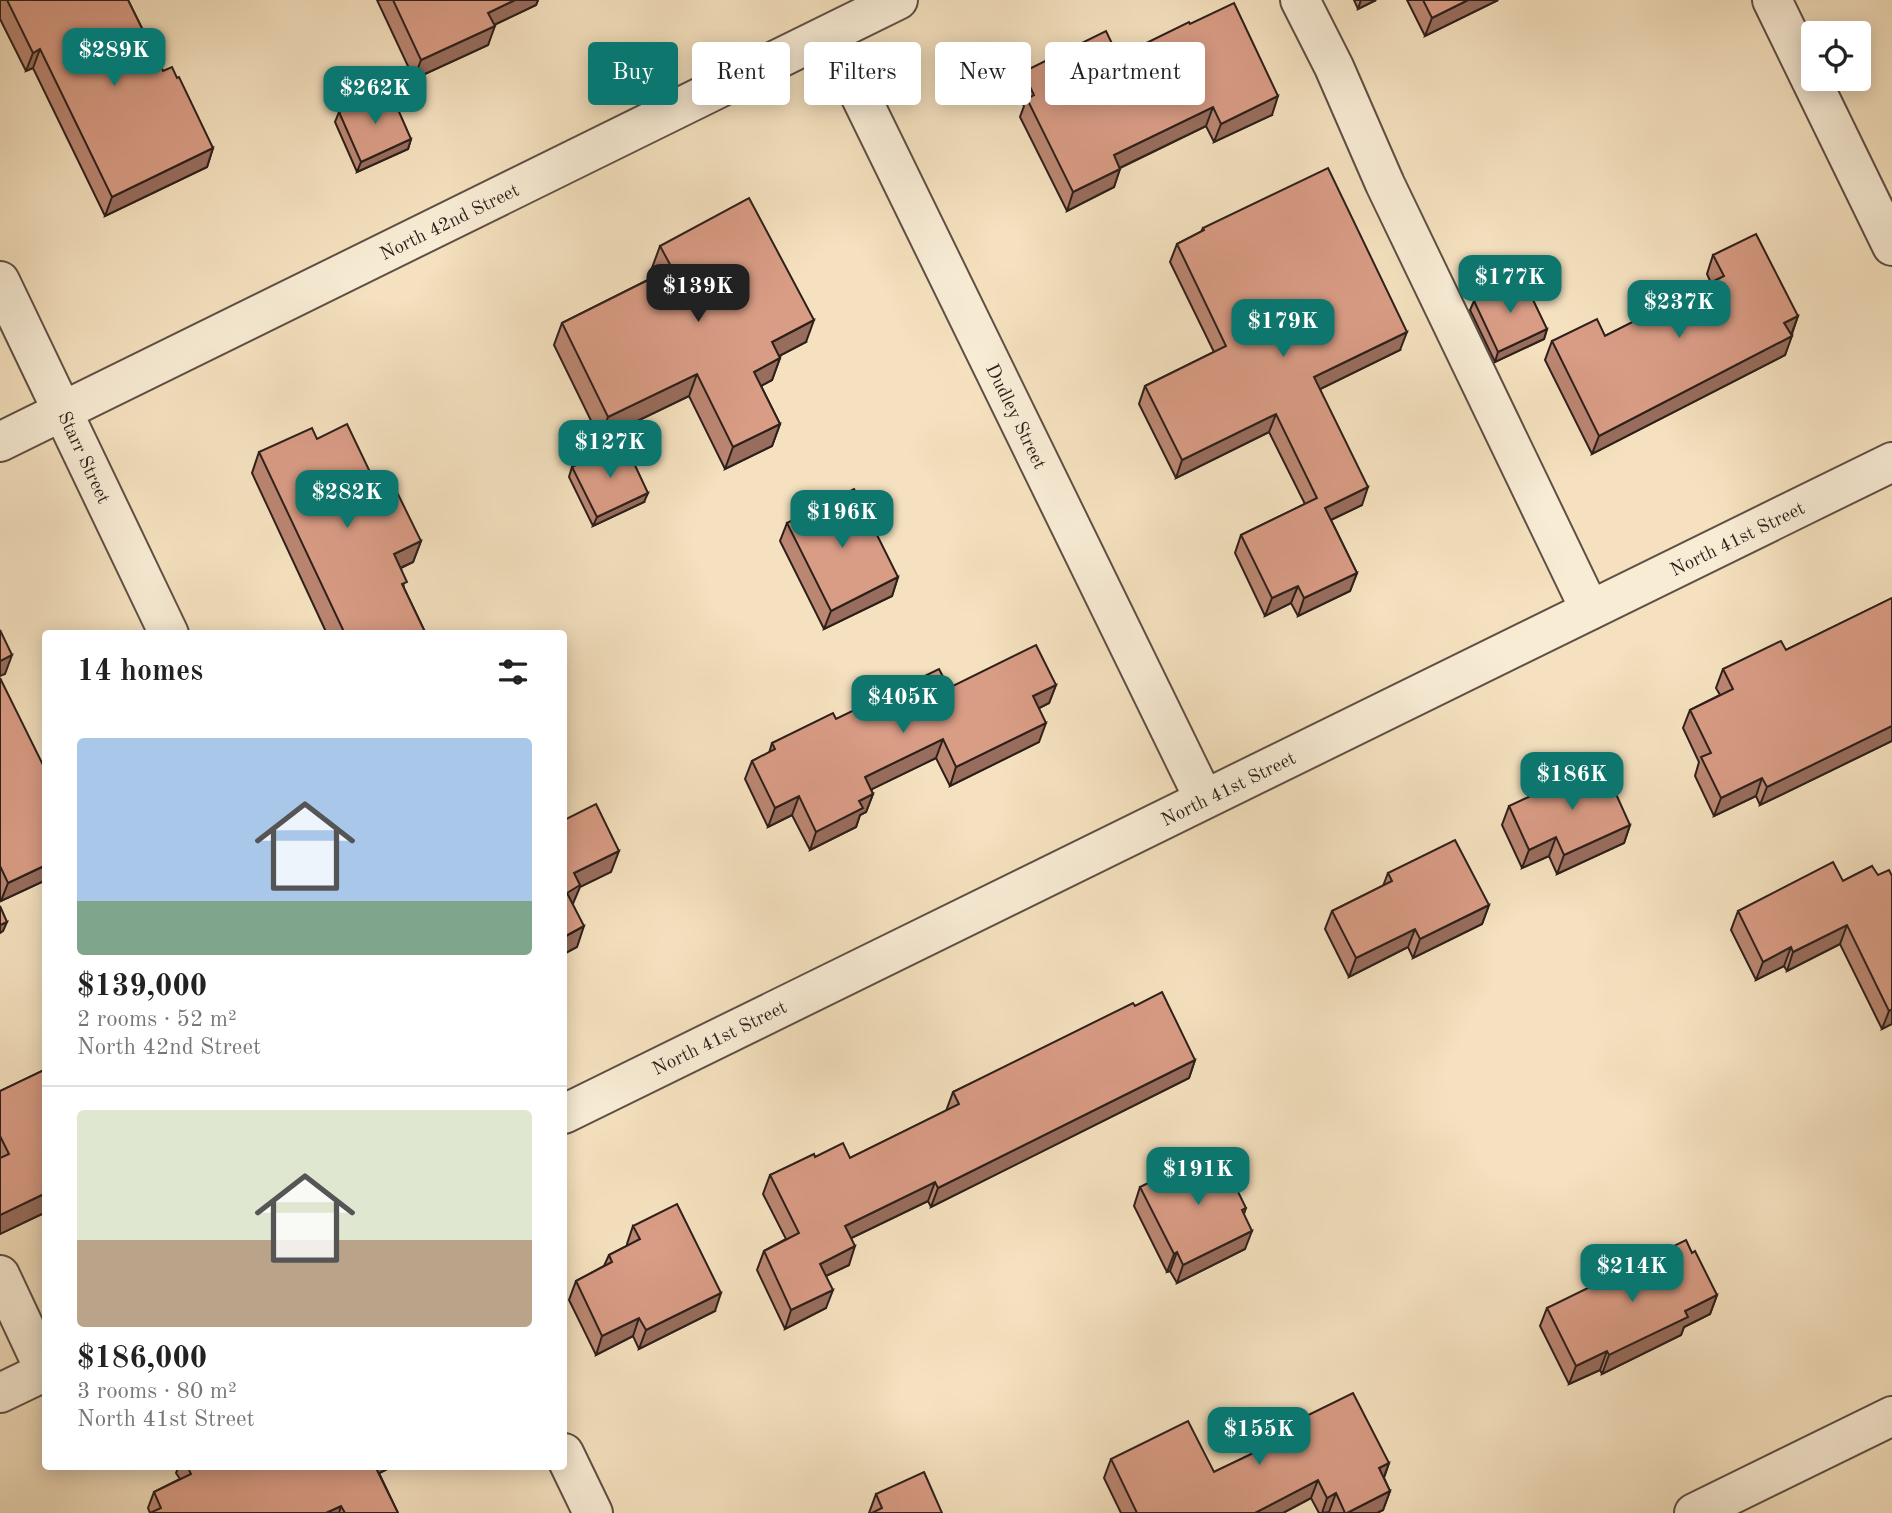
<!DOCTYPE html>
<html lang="en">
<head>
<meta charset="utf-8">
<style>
  :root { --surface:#fff; --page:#f6f6f6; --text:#222; --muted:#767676; --line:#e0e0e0; --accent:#0f766e }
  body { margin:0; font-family:"Old Standard TT",serif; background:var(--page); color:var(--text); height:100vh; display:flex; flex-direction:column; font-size:26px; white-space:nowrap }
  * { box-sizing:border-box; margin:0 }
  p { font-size:23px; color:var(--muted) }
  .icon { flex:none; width:38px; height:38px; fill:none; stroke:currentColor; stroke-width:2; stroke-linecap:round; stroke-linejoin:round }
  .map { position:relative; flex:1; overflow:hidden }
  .drawer { position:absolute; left:42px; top:630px; width:525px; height:840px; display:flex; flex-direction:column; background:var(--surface); border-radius:7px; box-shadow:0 4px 18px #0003 }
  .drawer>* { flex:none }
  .guide { position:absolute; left:588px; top:42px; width:665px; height:63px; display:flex; gap:14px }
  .tools { position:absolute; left:1801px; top:21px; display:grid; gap:14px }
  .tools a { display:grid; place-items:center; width:70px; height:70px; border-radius:7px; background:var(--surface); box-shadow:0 4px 18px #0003; font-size:35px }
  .price { position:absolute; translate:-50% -60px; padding:0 16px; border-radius:14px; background:var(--accent); color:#fff; font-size:23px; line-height:46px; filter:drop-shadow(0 2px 4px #0008) }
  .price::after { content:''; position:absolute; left:50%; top:42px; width:21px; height:16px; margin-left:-10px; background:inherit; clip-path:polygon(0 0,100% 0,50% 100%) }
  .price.selected { background:#222; color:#fff }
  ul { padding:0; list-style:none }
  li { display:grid; align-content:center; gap:14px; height:371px; padding:0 35px }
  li+li { border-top:2px solid var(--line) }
  li span { display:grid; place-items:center; height:217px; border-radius:7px; color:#555 }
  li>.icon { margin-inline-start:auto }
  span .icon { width:126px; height:126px; fill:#fffc; stroke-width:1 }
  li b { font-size:30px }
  h2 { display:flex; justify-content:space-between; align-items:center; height:84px; padding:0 35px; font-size:30px }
  .chip { padding:0 24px; border-radius:7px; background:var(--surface); box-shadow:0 4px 18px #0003; font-size:24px; line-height:63px }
  .chip.selected { background:var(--accent); color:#fff }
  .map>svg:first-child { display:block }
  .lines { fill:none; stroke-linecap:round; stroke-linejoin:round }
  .minor-casing { stroke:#5f5044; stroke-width:42 }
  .minor { stroke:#f8ecd5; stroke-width:38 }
  .wall { fill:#bb8672; stroke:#2d201b; stroke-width:2 }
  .shaded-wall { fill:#986d5d; stroke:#2d201b; stroke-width:2 }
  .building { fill:#d99c85; stroke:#2d201b; stroke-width:2 }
  .labels { text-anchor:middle; stroke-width:5; stroke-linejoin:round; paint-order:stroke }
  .street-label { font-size:19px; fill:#2d201b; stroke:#f8ecd5 }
</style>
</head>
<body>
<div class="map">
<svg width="1892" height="1513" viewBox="0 0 1892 1513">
  <rect width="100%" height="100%" fill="#f5e1bf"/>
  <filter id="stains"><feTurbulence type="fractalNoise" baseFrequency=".00286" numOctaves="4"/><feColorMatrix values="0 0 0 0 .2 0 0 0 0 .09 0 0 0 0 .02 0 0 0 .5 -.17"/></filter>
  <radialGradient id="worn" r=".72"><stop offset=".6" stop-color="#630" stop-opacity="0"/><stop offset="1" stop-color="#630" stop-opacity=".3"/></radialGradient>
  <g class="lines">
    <defs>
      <g id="minor">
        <path d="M1300 0 1334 67 1385 184 1590 610"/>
        <path d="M1772 0 1892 246"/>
        <path d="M830 34 1204 799"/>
        <path d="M0 281 169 634"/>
        <path d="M0 442 898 0"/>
        <path d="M564 1114 1892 462"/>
        <path d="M0 1275 45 1371"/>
        <path d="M0 1393 46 1371"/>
        <path d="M564 1453 593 1513"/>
        <path d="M1694 1513 1892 1416"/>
      </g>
    </defs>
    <!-- minor casing -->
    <use href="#minor" class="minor-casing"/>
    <!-- minor -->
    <use href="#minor" class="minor"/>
  </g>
  <!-- wall -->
  <g class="wall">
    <path d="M0 0H128L163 71 213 148 207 167 105 216 33 68 26 71 0 19Z"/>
    <path d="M377 0H538L536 5 494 25 488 45 414 79Z"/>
    <path d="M1354 0H1376L1358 9Z"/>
    <path d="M1407 0H1498L1425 36Z"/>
    <path d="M1190 24 1272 115 1214 142 1206 126 1120 168 1114 187 1067 211 1020 117 1024 106 1016 91 1023 72 1117 54H1124Z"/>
    <path d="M339 112 411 139 408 149 357 172 335 122Z"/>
    <path d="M1203 228 1400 350 1320 389 1362 505 1331 520 1357 573 1350 591 1298 616 1291 603 1265 616 1235 553 1241 535 1305 504 1269 432 1176 478 1139 404 1145 386 1214 352 1170 262 1177 244 1201 232Z"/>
    <path d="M660 246 806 342 779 356 780 358 772 380 761 386 780 424 772 446 725 469 689 396 600 439 554 345 562 323 656 276 652 268Z"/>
    <path d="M1713 255 1798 316 1785 355 1592 454 1545 360 1552 341 1605 336 1711 283 1707 274Z"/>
    <path d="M1474 301 1547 329 1544 339 1495 362 1470 310Z"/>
    <path d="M317 439 380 493 421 541 413 562 401 568 404 588 426 634H327L252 473 259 452Z"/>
    <path d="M572 467 644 502 593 526 569 477Z"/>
    <path d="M787 523 898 577 892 596 824 629 780 541Z"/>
    <path d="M1892 598V741L1760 805 1756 796 1714 816 1695 776 1699 762 1683 728 1690 710 1720 695 1716 688 1723 669 1786 650Z"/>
    <path d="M0 678 46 880 1 901 0 899Z"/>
    <path d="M1056 685 1049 703 1039 708V742L950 786 936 758 871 789 873 794 866 812 860 815 856 827 810 850 792 815 768 827 745 779 752 761 769 753 772 743 836 719 949 688Z"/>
    <path d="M1509 806 1630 825 1624 843 1557 874 1549 856 1522 868 1502 825Z"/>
    <path d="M1872 866 1892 1024 1882 1029 1840 944 1787 971 1784 966 1756 980 1731 930 1738 911 1843 881Z"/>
    <path d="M1388 873 1489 905 1482 924 1413 958 1408 947 1349 977 1325 929 1332 911 1383 886Z"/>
    <path d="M1135 1006 1195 1060 1189 1078 931 1207 928 1201 851 1238 849 1265 826 1276V1308L785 1329 757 1270 764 1251 786 1239 763 1194 770 1175 815 1157 850 1158 946 1111 953 1092Z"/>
    <path d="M46 1069V1212L0 1234V1091Z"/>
    <path d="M1140 1187 1246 1208 1244 1214 1245 1249 1177 1283 1170 1271 1167 1272 1134 1206Z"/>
    <path d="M633 1226 715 1311 639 1349 633 1336 596 1355 569 1300 576 1281 604 1266 609 1255 627 1246V1244Z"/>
    <path d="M1692 1253 1717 1295 1710 1314 1684 1327 1681 1335 1602 1374 1600 1370 1569 1384 1540 1326 1547 1308Z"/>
    <path d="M1290 1424 1389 1463 1384 1478 1390 1491 1383 1510 1377 1513H1329V1512L1327 1513H1319L1311 1498 1283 1513H1121L1104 1478 1111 1459 1214 1472 1285 1438Z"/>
    <path d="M179 1466H393L379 1473 398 1513H150L148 1508 154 1492 180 1479 176 1473Z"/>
    <path d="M876 1494 942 1513H869Z"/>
  </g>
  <!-- shaded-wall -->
  <g class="shaded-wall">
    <path d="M515 0H538L536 5 481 31 488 13Z"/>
    <path d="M1361 0H1376L1358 9Z"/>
    <path d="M1468 0H1498L1425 36 1432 18Z"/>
    <path d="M495 26 488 45 414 79 421 60Z"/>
    <path d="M40 49 33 68 26 71 33 53Z"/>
    <path d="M1278 96 1272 115 1214 142 1221 124Z"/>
    <path d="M1213 107 1206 126 1107 174 1114 155Z"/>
    <path d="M411 139 408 149 357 172 361 162Z"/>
    <path d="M213 148 207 167 105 216 112 197Z"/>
    <path d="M1120 169 1114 187 1067 211 1073 192Z"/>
    <path d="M1798 316 1791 335 1784 323Z"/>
    <path d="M814 320 806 342 764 364 772 342Z"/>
    <path d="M1547 329 1544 339 1495 362 1498 352Z"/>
    <path d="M1407 332 1400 350 1308 395 1314 377Z"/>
    <path d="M1792 336 1785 355 1592 454 1599 436Z"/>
    <path d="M780 358 772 380 746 394 754 372Z"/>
    <path d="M697 374 689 396 600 439 608 417Z"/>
    <path d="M1276 414 1269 432 1176 478 1182 460Z"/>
    <path d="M780 424 772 446 725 469 733 447Z"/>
    <path d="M1368 487 1362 505 1318 526 1325 508Z"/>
    <path d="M648 493 644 502 593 526 597 517Z"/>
    <path d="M421 541 413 562 387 574 394 554Z"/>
    <path d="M1357 573 1350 591 1298 616 1304 598Z"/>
    <path d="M898 577 892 596 824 629 831 611Z"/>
    <path d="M1298 586 1291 603 1265 616 1272 598Z"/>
    <path d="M12 655 5 674 0 676V661Z"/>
    <path d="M1056 685 1049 703 1026 715 1033 696Z"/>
    <path d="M1046 723 1039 742 950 786 956 767Z"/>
    <path d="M1892 726V741L1760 805 1767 787Z"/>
    <path d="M943 739 936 758 858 796 865 777Z"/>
    <path d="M1762 778 1756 796 1714 816 1721 798Z"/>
    <path d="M873 794 866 812 860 815 856 827 810 850 816 832 859 801Z"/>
    <path d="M799 796 792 815 768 827 775 808Z"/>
    <path d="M1630 825 1624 843 1557 874 1564 855Z"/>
    <path d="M1556 837 1549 856 1522 868 1529 850Z"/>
    <path d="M619 851 611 872 580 887 572 906 564 902 574 873Z"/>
    <path d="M46 865V880L1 901 8 883Z"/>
    <path d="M1489 905 1482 924 1413 958 1420 939Z"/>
    <path d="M7 922 3 931 0 933V925Z"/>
    <path d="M1847 925 1840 944 1787 971 1793 952Z"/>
    <path d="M584 926 577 947 564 954V937Z"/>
    <path d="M1415 929 1408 947 1349 977 1356 958Z"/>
    <path d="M1791 947 1784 966 1756 980 1763 962Z"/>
    <path d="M1892 1009V1024L1882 1029 1889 1011Z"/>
    <path d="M1195 1060 1189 1078 931 1207 938 1188Z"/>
    <path d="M935 1182 928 1201 839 1244 845 1226Z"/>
    <path d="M46 1193V1212L0 1234V1215Z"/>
    <path d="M1252 1231 1245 1249 1177 1283 1183 1265Z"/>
    <path d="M855 1246 849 1265 813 1282 820 1264Z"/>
    <path d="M1177 1252 1170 1271 1167 1272 1174 1254Z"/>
    <path d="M833 1290 826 1308 785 1329 791 1310Z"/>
    <path d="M721 1293 715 1311 639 1349 646 1330Z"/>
    <path d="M1717 1295 1710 1314 1684 1327 1681 1335 1602 1374 1609 1355 1685 1311Z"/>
    <path d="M639 1318 633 1336 596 1355 602 1336Z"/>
    <path d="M1607 1351 1600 1370 1569 1384 1576 1366Z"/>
    <path d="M1389 1463 1382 1482 1379 1468Z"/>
    <path d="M372 1466H393L368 1479Z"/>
    <path d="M1318 1480 1311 1498 1283 1513H1255Z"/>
    <path d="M1390 1491 1383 1510 1377 1513H1347Z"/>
    <path d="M1336 1493 1329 1512 1322 1513 1327 1498Z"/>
    <path d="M341 1506 339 1513H326Z"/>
  </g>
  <!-- building -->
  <g class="building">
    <path d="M7 0H128L163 71 172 67 177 78 179 77 213 148 112 197 40 49 33 53Z"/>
    <path d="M393 0H515L488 13 495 26 421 60Z"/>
    <path d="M1423 0H1468L1432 18Z"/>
    <path d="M1234 3 1278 96 1221 124 1213 107 1114 155 1120 169 1073 192 1027 99 1034 95 1023 72 1106 31 1117 54 1123 51 1124 54 1189 22 1190 24Z"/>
    <path d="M389 89 411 139 361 162 339 112Z"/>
    <path d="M1328 168 1407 332 1314 377 1368 487 1325 508 1357 573 1304 598 1298 586 1272 598 1241 535 1317 498 1276 414 1182 460 1145 386 1226 346 1177 244 1204 230 1203 228Z"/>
    <path d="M749 198 814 320 772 342 780 358 754 372 780 424 733 447 697 374 608 417 562 323 672 268 660 246Z"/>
    <path d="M1756 234 1798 316 1784 323 1792 336 1599 436 1552 341 1597 319 1605 336 1724 276 1713 255Z"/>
    <path d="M1522 277 1547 329 1498 352 1474 301Z"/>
    <path d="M347 424 380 493 394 486 421 541 394 554 407 582 402 584 426 634H345L259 452 312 428 317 439Z"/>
    <path d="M624 442 648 493 597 517 572 467Z"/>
    <path d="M854 489 898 577 831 611 787 523Z"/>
    <path d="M1892 598V726L1767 787 1762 778 1721 798 1701 757 1711 753 1690 710 1733 689 1723 669 1781 641 1786 650Z"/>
    <path d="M0 630 12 655 0 661Z"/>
    <path d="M1036 645 1056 685 1033 696 1046 723 956 767 943 739 865 777 873 794 859 801 863 808 816 832 799 796 775 808 752 761 775 749 772 743 833 713 836 719 939 669 949 688Z"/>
    <path d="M0 678 46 771V865L8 883 0 866Z"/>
    <path d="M1602 763 1630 825 1564 855 1556 837 1529 850 1509 806Z"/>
    <path d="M596 804 619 851 574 873 580 885 567 893 584 926 564 937V820Z"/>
    <path d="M1455 840 1489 905 1420 939 1415 929 1356 958 1332 911 1392 881 1388 873Z"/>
    <path d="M1833 862 1843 881 1872 866 1878 875 1889 870 1892 876V1009L1889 1011 1847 925 1793 952 1791 947 1763 962 1738 911Z"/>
    <path d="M0 906 7 922 0 925Z"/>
    <path d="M1162 992 1195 1060 938 1188 935 1182 845 1226 855 1246 820 1264 833 1290 791 1310 764 1251 799 1233 770 1175 814 1154 815 1157 843 1143 850 1158 959 1104 953 1092 1133 1003 1135 1006Z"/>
    <path d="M46 1069V1193L0 1215V1158L9 1154 0 1136V1091Z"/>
    <path d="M1217 1149 1246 1208 1242 1210 1252 1231 1183 1265 1177 1252 1174 1254 1140 1187Z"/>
    <path d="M677 1204 721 1293 646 1330 639 1318 602 1336 576 1281 612 1262 609 1255 640 1239 633 1226Z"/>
    <path d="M1686 1240 1692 1253 1695 1251 1717 1295 1685 1311 1688 1317 1609 1355 1607 1351 1576 1366 1547 1308Z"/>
    <path d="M1353 1393 1389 1463 1379 1468 1390 1491 1347 1513H1345L1336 1493 1327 1498 1318 1480 1255 1513H1137L1111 1459 1188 1421 1214 1472 1295 1433 1290 1424Z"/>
    <path d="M187 1466H375L398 1513H345L341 1506 326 1513H150L161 1508 154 1492 191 1474Z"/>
    <path d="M924 1472 942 1513H872L882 1508 876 1494Z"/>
  </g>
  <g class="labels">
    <!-- street labels -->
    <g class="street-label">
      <text transform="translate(449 221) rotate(-26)" y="7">North 42nd Street</text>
      <text transform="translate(1017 416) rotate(64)" y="7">Dudley Street</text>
      <text transform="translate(85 457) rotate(65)" y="7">Starr Street</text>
      <text transform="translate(1737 538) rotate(-26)" y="7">North 41st Street</text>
      <text transform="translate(1228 788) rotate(-26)" y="7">North 41st Street</text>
      <text transform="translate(719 1037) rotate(-26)" y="7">North 41st Street</text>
    </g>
  </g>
  <rect width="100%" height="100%" filter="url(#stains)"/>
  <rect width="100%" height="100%" fill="url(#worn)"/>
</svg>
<div class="tools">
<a><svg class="icon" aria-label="locate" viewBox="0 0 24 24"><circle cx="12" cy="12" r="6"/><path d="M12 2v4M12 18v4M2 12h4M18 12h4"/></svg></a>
</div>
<b class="price" style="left:114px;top:88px">$289K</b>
<b class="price" style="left:375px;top:126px">$262K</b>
<b class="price" style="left:1510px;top:315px">$177K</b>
<b class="price selected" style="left:698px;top:324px">$139K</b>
<b class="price" style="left:1679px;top:340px">$237K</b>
<b class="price" style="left:1283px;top:359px">$179K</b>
<b class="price" style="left:610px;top:480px">$127K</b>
<b class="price" style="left:347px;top:530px">$282K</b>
<b class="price" style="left:842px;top:550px">$196K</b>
<b class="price" style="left:903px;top:735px">$405K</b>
<b class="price" style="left:1572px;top:812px">$186K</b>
<b class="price" style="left:1198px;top:1207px">$191K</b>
<b class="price" style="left:1632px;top:1304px">$214K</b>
<b class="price" style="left:1259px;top:1467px">$155K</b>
<div class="guide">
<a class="chip selected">Buy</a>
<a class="chip">Rent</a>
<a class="chip">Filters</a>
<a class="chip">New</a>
<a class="chip">Apartment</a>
</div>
<section class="drawer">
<h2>14 homes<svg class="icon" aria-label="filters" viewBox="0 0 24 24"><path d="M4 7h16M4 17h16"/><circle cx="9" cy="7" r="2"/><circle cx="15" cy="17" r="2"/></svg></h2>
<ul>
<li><span style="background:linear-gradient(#a9c7e8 75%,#7fa58c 0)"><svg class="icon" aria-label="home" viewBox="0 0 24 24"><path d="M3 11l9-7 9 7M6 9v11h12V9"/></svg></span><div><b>$139,000</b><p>2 rooms · 52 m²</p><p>North 42nd Street</p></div></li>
<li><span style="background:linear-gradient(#dfe7d0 60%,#b9a48a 0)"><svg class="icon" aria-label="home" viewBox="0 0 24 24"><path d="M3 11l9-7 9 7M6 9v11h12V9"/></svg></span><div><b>$186,000</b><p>3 rooms · 80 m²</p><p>North 41st Street</p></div></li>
</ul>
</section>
</div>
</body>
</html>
